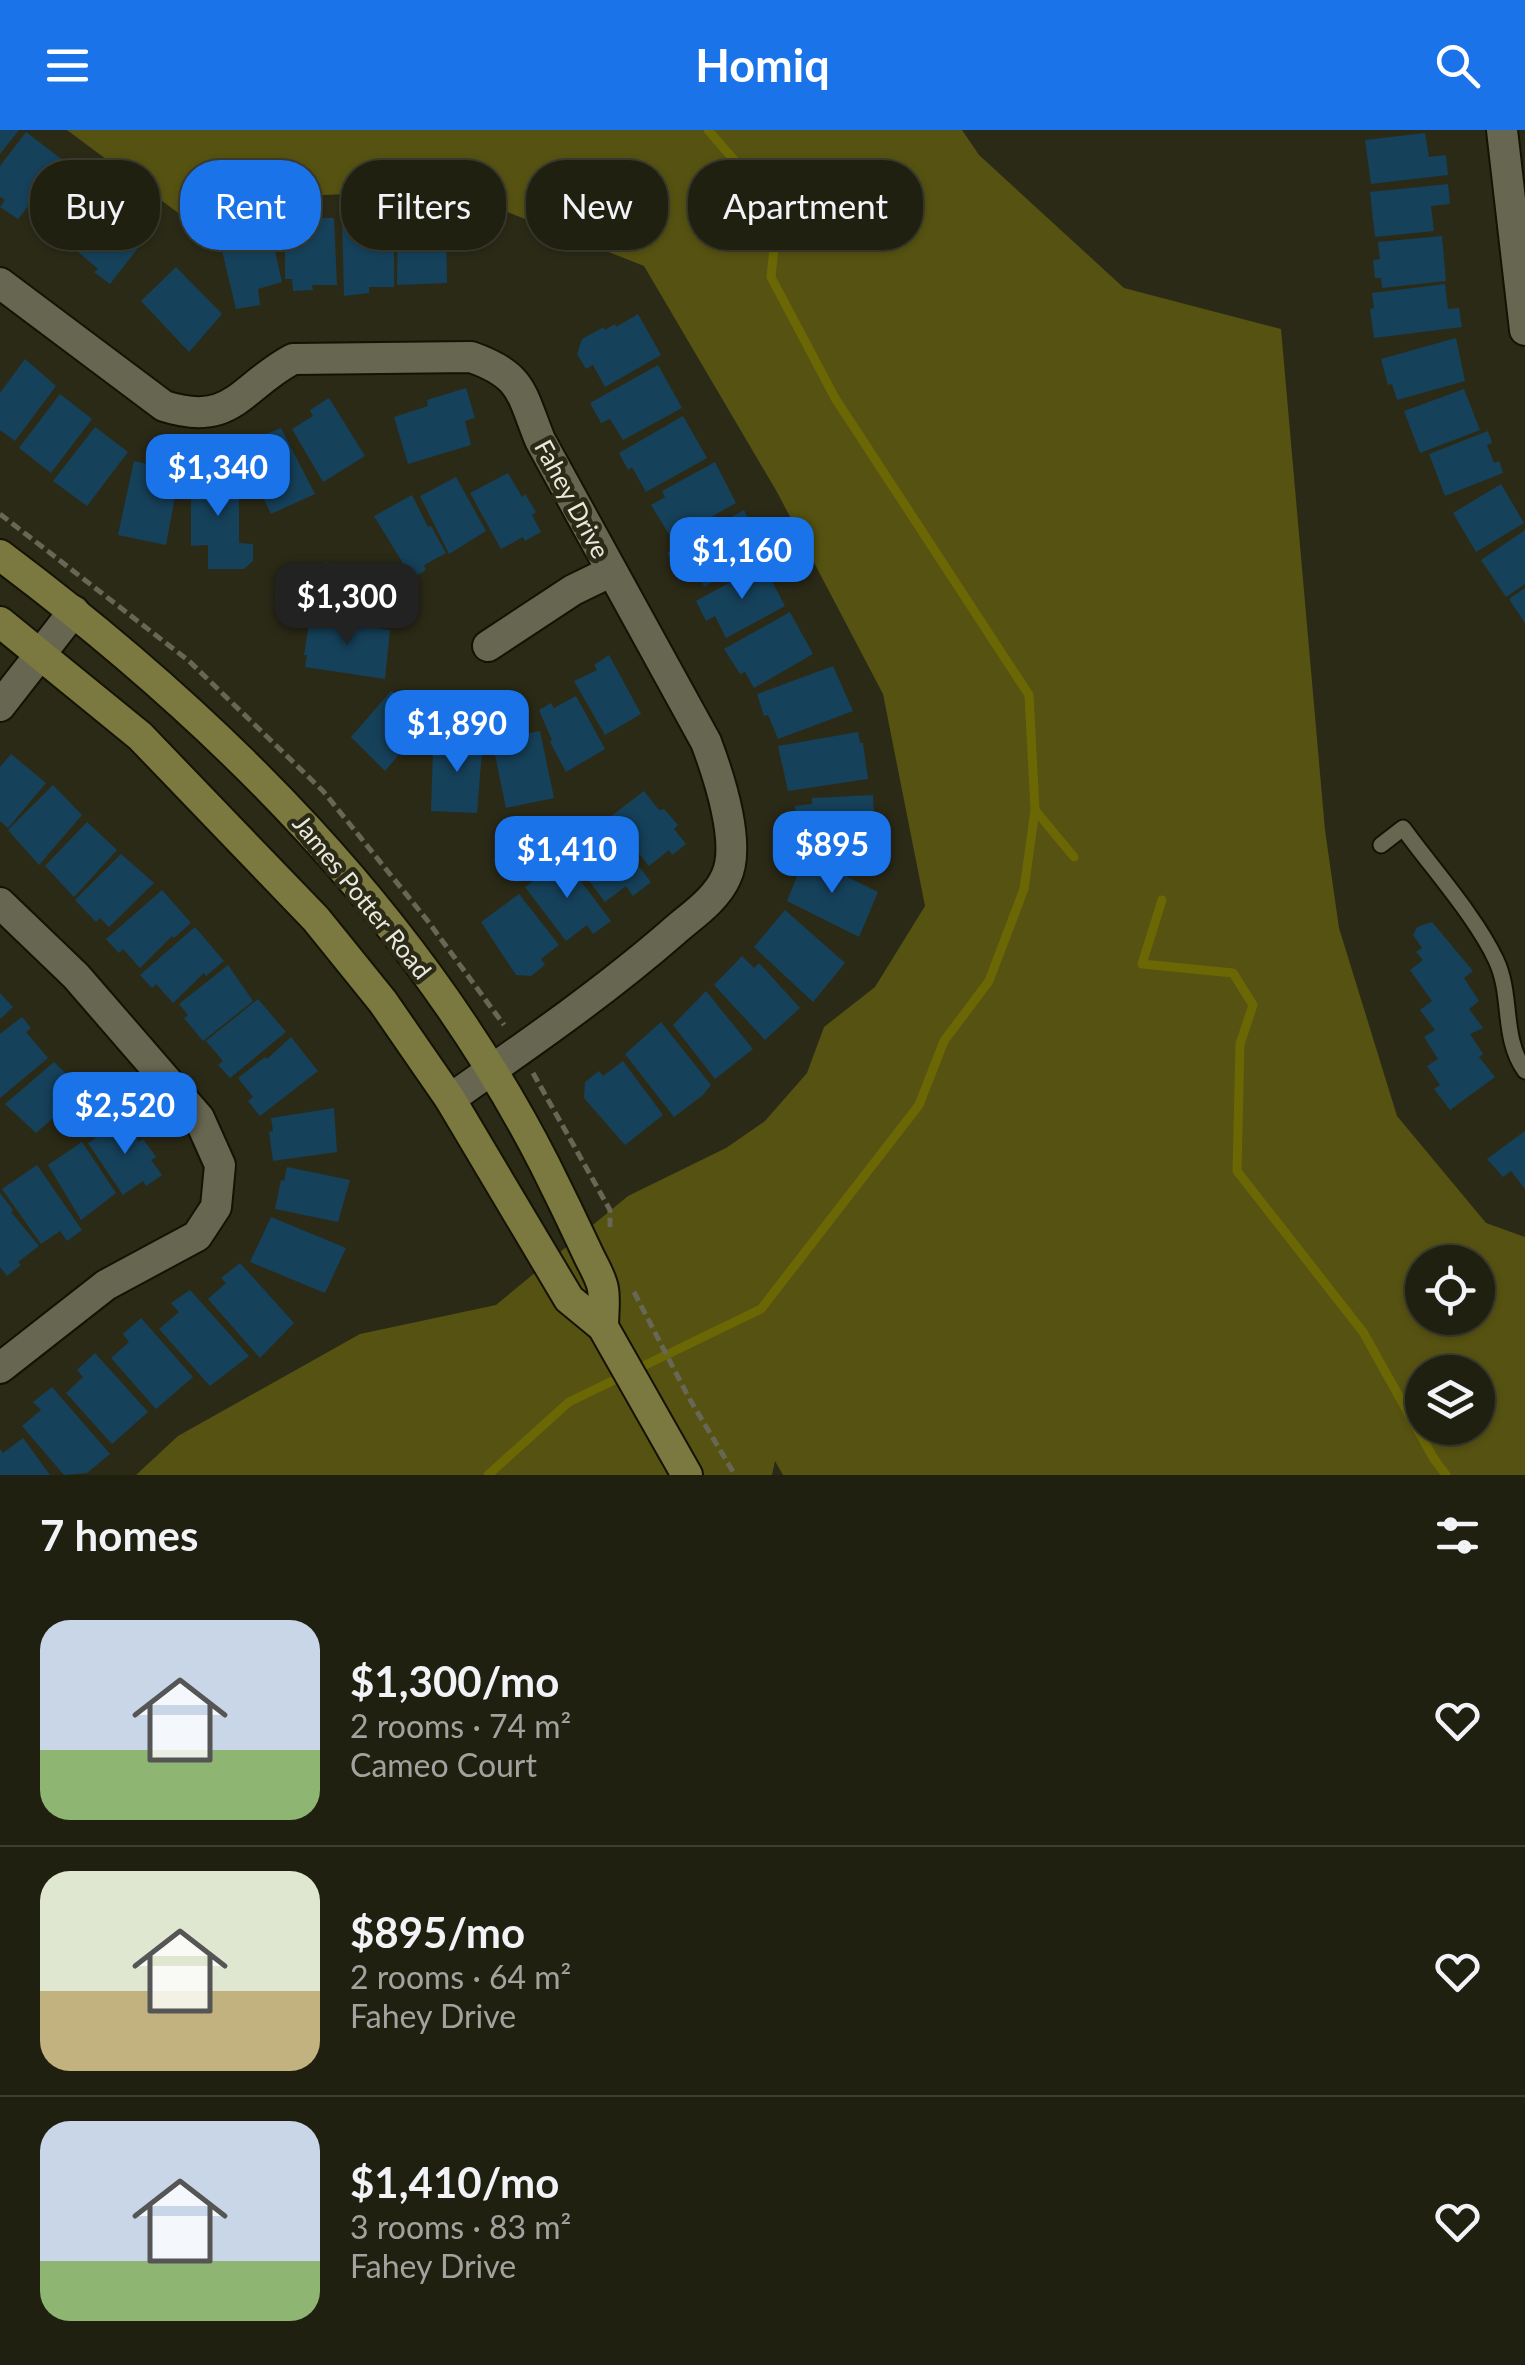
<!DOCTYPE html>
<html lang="en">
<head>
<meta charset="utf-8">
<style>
  :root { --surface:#202011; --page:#2d2d1f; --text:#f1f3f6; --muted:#a2a39f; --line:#3d3e31; --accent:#1a73e8 }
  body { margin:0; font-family:Lato,sans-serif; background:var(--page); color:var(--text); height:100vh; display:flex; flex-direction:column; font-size:38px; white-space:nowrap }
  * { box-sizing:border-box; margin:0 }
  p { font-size:32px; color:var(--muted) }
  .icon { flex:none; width:55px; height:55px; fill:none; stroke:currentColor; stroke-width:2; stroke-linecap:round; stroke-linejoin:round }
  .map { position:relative; height:1345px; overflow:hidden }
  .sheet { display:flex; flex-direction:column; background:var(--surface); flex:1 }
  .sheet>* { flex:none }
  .hud { position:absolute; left:30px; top:30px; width:1000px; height:90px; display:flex; gap:20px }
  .buttons { position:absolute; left:1405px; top:1115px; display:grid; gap:20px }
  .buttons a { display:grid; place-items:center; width:90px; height:90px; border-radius:50%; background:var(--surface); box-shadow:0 2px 8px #0004,0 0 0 2px var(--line); font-size:50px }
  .price { position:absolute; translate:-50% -85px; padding:0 22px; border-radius:20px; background:var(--accent); color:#fff; font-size:32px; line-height:65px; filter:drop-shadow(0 2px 5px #0008) }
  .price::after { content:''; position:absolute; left:50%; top:60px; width:30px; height:22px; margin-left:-15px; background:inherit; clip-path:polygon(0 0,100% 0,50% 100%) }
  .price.on { background:#222; color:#fff }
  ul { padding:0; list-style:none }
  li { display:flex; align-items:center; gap:30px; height:250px; padding:0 40px }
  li+li { border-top:2px solid var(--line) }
  li span { display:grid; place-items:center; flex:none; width:280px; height:200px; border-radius:30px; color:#555 }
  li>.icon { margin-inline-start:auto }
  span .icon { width:120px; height:120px; fill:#fffc; stroke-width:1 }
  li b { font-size:42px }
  h2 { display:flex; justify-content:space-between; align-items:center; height:120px; padding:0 40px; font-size:42px }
  .pill { padding:0 35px; border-radius:40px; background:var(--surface); box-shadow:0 2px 8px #0004,0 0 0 2px var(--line); font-size:35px; line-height:90px }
  .pill.on { background:var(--accent); color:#fff }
  header { display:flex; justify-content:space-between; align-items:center; height:130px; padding:0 40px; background:var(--accent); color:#fff; font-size:45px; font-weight:700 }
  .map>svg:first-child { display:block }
  .green { fill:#565211; fill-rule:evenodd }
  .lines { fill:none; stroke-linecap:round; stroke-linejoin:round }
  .stream { stroke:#6c6705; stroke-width:9 }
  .building { fill:#16415a }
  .lane-casing { stroke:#141303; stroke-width:19 }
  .street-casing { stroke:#141303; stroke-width:34 }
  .secondary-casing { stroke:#141303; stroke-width:34 }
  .path { stroke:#686756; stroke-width:5; stroke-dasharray:10 5; stroke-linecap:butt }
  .lane { stroke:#666651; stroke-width:15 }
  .street { stroke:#666651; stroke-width:30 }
  .secondary { stroke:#7b793f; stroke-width:30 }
  .labels { text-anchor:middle; stroke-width:9; stroke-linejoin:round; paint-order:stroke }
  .street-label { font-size:25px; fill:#e9e8dc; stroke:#2b2a17 }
</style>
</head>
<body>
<header><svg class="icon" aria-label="menu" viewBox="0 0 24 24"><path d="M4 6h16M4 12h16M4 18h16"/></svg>Homiq<svg class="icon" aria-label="search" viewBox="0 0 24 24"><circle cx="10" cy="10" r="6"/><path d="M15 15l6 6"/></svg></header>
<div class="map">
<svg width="1525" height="1345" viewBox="0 0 1525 1345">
  <rect width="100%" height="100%" fill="#2b2a17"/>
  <!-- green -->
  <path class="green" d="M67 0H962L979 25 1124 158 1281 199 1325 700 1339 798 1397 986 1486 1093 1525 1107V1345H783L775 1331 772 1345H136L178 1306 360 1204 496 1175 628 1066 726 1018 765 991 807 943 824 897 875 857 925 776 883 564 777 362 644 136 452 60 273 67 224 75 189 91ZM1422 1132H1478V1188H1422ZM1422 1242H1478V1298H1422Z"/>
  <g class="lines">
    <!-- stream -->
    <g class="stream">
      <path d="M1035 680 1074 727"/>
      <path d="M1162 770 1142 834 1233 843 1253 875 1240 914 1237 1041 1363 1202 1434 1329 1446 1345"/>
      <path d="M488 1345 569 1272 761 1179 919 975 944 911 989 851 1024 759 1035 680 1029 565 835 268 771 147 776 99 762 62 708 0"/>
    </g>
  </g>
  <!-- building -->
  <g class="building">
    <path d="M0 0H19L0 24Z"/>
    <path d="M26 2 64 31 18 89 0 77 5 70 0 67V36Z"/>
    <path d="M1425 3 1429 27 1446 25 1448 45 1371 54 1365 10Z"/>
    <path d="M71 36 109 64 64 121 48 109 51 105 30 90Z"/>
    <path d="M1448 54 1450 74 1431 76 1434 101 1375 107 1370 62Z"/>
    <path d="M117 67 155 96 110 154 94 142 98 139 77 121Z"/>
    <path d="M427 85H439L446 91 447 153 397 155 398 90H425Z"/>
    <path d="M285 88H334L337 155H312L313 160 293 161 292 149H285Z"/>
    <path d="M342 88H394V157H369V163L344 166Z"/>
    <path d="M268 89 282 152 258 159 260 175 236 179 217 100Z"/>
    <path d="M1442 106 1446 151 1382 158 1381 148H1375L1373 130 1380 129 1378 112Z"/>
    <path d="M176 137 222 184 189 222 141 171Z"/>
    <path d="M1445 154 1448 179 1459 178 1462 197 1374 208 1370 179 1374 178 1372 163Z"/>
    <path d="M638 184 661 225 605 257 593 235 586 239 577 224 582 209 604 197 605 200 615 194 616 197Z"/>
    <path d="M1456 208 1465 251 1397 270 1392 254 1388 255 1381 229Z"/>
    <path d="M25 229 56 256 15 311 0 300V263Z"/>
    <path d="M658 235 682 278 623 310 610 289 601 293 590 273Z"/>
    <path d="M466 258 475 288 465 291 471 315 408 334 394 287 428 276 427 270Z"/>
    <path d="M1464 259 1480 300 1420 323 1404 281Z"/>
    <path d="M60 264 92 289 51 343 19 318Z"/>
    <path d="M329 268 365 326 323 352 292 299 313 286 310 280Z"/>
    <path d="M683 286 707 328 646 362 632 337 628 340 619 323Z"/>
    <path d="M95 297 128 322 87 376 53 351Z"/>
    <path d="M281 298 315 364 271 384 238 315Z"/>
    <path d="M1488 301 1492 313 1487 315 1494 333 1499 331 1503 343 1445 366 1429 324Z"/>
    <path d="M134 331 147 334 146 341 179 345 166 415 118 405Z"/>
    <path d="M715 332 736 373 672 409 651 375 665 367 662 361Z"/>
    <path d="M191 341H239V413L253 414V431L244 439H208V415L191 416Z"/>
    <path d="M508 343 522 367 525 364 536 382 532 385 541 402 525 411 523 407 501 419 470 363Z"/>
    <path d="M456 347 486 401 449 424 420 366Z"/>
    <path d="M1501 354 1524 393 1476 422 1453 383Z"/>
    <path d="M412 365 428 397 431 396 446 423 424 435 426 440 412 448 374 386Z"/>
    <path d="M744 380 765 423 704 457 693 434 677 443 667 423Z"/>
    <path d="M1525 400V454L1506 467 1481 430Z"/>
    <path d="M326 432 403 453 398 470 387 467 380 490 315 474Z"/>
    <path d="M763 434 785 476 726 508 715 486 706 491 696 471Z"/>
    <path d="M1525 458V493L1509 469Z"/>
    <path d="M790 482 813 524 754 558 745 542 740 544 724 519Z"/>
    <path d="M310 488 390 500 385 549 305 537 307 525H304Z"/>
    <path d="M609 525 641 584 605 605 574 551 597 540 594 535Z"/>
    <path d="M833 536 853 581 778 609 768 585 764 586 757 564Z"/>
    <path d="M391 561 397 565 398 563 428 590 385 641 351 607Z"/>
    <path d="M576 566 605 619 566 642 550 612 552 610 539 580 551 573 554 578Z"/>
    <path d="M512 597 514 606 540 601 554 668 506 678 490 601Z"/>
    <path d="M858 602 860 613H863L868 649 788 661 778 616Z"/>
    <path d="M443 605 483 609 477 683 431 681 433 621H441Z"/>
    <path d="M11 624 46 653 8 698 0 691V637Z"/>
    <path d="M53 655 82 685 39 735 8 700Z"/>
    <path d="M644 661 659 680 664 679 678 695 674 699 686 714 672 725 669 720 649 736 610 687Z"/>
    <path d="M873 665 875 712 799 716 795 676 812 674V668Z"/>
    <path d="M87 692 117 720 74 767 45 736Z"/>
    <path d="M606 694 651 752 633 766 626 756 605 772 568 723Z"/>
    <path d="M121 724 154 753 109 797 100 788 96 792 75 770Z"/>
    <path d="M805 726 878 762 859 807 787 771Z"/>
    <path d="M564 729 611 791 593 804 587 795 566 811 525 757Z"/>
    <path d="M162 760 191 793 174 808 172 806 140 838 123 819 119 823 106 809Z"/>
    <path d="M519 764 559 815 541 829 545 835 531 846 516 845 481 792Z"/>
    <path d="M785 780 845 833 813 872 754 817Z"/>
    <path d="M1432 792 1473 841 1464 848 1479 871 1469 879 1483 898 1470 904 1483 924 1479 927 1495 947 1450 980 1434 959 1440 955 1427 936 1438 929 1424 907 1435 900 1420 880 1432 871 1410 840 1423 830 1416 822 1422 818 1413 805 1417 797Z"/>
    <path d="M195 797 224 831 206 846 204 843 173 873 156 854 152 858 140 845Z"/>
    <path d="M742 826 754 838 759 833 800 878 765 910 714 855Z"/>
    <path d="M228 835 253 871 203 911 184 888 188 885 179 874Z"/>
    <path d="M706 861 753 919 715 949 673 895Z"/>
    <path d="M0 863 13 877 0 889Z"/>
    <path d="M258 869 286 902 230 948 218 935 223 931 206 911Z"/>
    <path d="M22 887 31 898 26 902 48 928 0 968V904Z"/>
    <path d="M661 892 711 955 703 965 674 987 625 924Z"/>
    <path d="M291 907 318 941 260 986 248 971 253 967 238 948 265 927 267 929Z"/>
    <path d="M623 931 663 985 625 1015 584 968 585 952 599 941 603 946Z"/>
    <path d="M54 932 84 961 36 1003 5 974Z"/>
    <path d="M334 978 337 1022 273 1031 269 1002 273 1001 271 988Z"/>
    <path d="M124 989 139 1012 143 1009 156 1027 151 1030 162 1045 146 1056 143 1051 123 1065 88 1013Z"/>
    <path d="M1525 1001V1059L1511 1041 1503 1047 1487 1029Z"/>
    <path d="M82 1012 116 1063 81 1090 48 1035Z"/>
    <path d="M37 1035 82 1100 67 1111 60 1101 41 1114 2 1059Z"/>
    <path d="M287 1037 350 1050 338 1092 275 1079 281 1050 284 1051Z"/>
    <path d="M0 1063 13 1080 11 1082 39 1116 18 1132 21 1135 7 1146 0 1137Z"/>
    <path d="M271 1087 346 1118 325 1163 250 1132Z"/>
    <path d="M240 1133 294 1193 260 1228 208 1169 226 1153 221 1148Z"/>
    <path d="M190 1160 249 1226 210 1256 159 1199 179 1182 171 1173Z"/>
    <path d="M141 1188 193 1247 156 1279 111 1228 129 1212 123 1204Z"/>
    <path d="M95 1223 148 1282 112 1314 66 1263 83 1247 77 1240Z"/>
    <path d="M52 1257 110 1324 87 1343 64 1345 22 1296 41 1280 33 1272Z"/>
    <path d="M23 1308 50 1345H0V1319L3 1323Z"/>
  </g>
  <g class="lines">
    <defs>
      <path id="lane" d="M1381 715 1403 698C1432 738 1476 787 1496 830 1513 866 1501 907 1525 941"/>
      <g id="street">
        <path d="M1502 0 1525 200"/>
        <path d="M0 153 164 276C233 298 240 257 293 229L471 227C523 245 521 263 540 310L706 612C718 644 742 714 726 747 716 770 691 786 673 802 603 863 526 916 450 969"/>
        <path d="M488 516 573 460 610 442"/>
        <path d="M0 576 74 481"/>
        <path d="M0 773 76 846 199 988 220 1035 216 1077 197 1106 106 1155 0 1238"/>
      </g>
      <g id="secondary">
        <path d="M0 425C220 590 419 788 545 1035 560 1065 574 1094 588 1124 593 1135 601 1147 603 1159 605 1171 603 1184 603 1197"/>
        <path d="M0 492 140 606 316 789 383 872 450 969 569 1169 603 1197 687 1345"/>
      </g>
    </defs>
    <!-- lane casing -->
    <use href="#lane" class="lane-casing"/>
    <!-- street casing -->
    <use href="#street" class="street-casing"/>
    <!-- secondary casing -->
    <use href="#secondary" class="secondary-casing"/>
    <!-- path -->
    <g class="path">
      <path d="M0 384 189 531 323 661 427 790 504 895"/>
      <path d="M533 943 610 1080V1097"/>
      <path d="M634 1162 689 1268 735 1345"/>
    </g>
    <!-- lane -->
    <use href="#lane" class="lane"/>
    <!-- street -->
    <use href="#street" class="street"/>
    <!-- secondary -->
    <use href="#secondary" class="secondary"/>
  </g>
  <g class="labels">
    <!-- street labels -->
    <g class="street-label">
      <text transform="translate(572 369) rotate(62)" y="9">Fahey Drive</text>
      <text transform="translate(362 767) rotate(51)" y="9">James Potter Road</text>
    </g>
  </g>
</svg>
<div class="buttons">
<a><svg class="icon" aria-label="locate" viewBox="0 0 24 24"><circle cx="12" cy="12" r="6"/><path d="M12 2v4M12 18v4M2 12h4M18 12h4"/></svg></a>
<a><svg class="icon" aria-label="layers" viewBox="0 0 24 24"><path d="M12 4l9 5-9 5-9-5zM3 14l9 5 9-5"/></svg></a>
</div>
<b class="price" style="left:218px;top:389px">$1,340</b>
<b class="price" style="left:742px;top:472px">$1,160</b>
<b class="price on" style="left:347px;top:518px">$1,300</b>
<b class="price" style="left:457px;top:645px">$1,890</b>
<b class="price" style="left:832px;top:766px">$895</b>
<b class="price" style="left:567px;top:771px">$1,410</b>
<b class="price" style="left:125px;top:1027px">$2,520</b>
<div class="hud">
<a class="pill">Buy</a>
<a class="pill on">Rent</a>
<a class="pill">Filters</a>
<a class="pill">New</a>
<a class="pill">Apartment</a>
</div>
</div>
<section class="sheet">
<h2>7 homes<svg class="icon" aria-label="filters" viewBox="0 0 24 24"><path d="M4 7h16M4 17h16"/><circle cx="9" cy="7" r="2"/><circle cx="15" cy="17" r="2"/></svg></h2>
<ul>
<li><span style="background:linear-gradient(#c9d6e8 65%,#8fb573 0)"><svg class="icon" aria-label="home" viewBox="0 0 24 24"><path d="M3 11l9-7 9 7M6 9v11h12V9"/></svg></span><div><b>$1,300/mo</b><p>2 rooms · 74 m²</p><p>Cameo Court</p></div><svg class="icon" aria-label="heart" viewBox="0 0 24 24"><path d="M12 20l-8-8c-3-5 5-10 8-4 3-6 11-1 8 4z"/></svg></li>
<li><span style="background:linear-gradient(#dfe7d0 60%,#c2b280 0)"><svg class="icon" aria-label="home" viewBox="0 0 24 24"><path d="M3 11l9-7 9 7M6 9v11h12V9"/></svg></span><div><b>$895/mo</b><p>2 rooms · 64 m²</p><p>Fahey Drive</p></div><svg class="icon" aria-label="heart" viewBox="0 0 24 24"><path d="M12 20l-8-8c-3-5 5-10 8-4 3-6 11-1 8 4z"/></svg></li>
<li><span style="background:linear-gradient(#c9d6e8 70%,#8fb573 0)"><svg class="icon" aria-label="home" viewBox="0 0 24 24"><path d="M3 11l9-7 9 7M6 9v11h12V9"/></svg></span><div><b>$1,410/mo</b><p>3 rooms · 83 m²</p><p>Fahey Drive</p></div><svg class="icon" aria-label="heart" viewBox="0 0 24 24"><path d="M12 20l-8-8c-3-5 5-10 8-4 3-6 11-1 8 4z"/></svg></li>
</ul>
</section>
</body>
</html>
